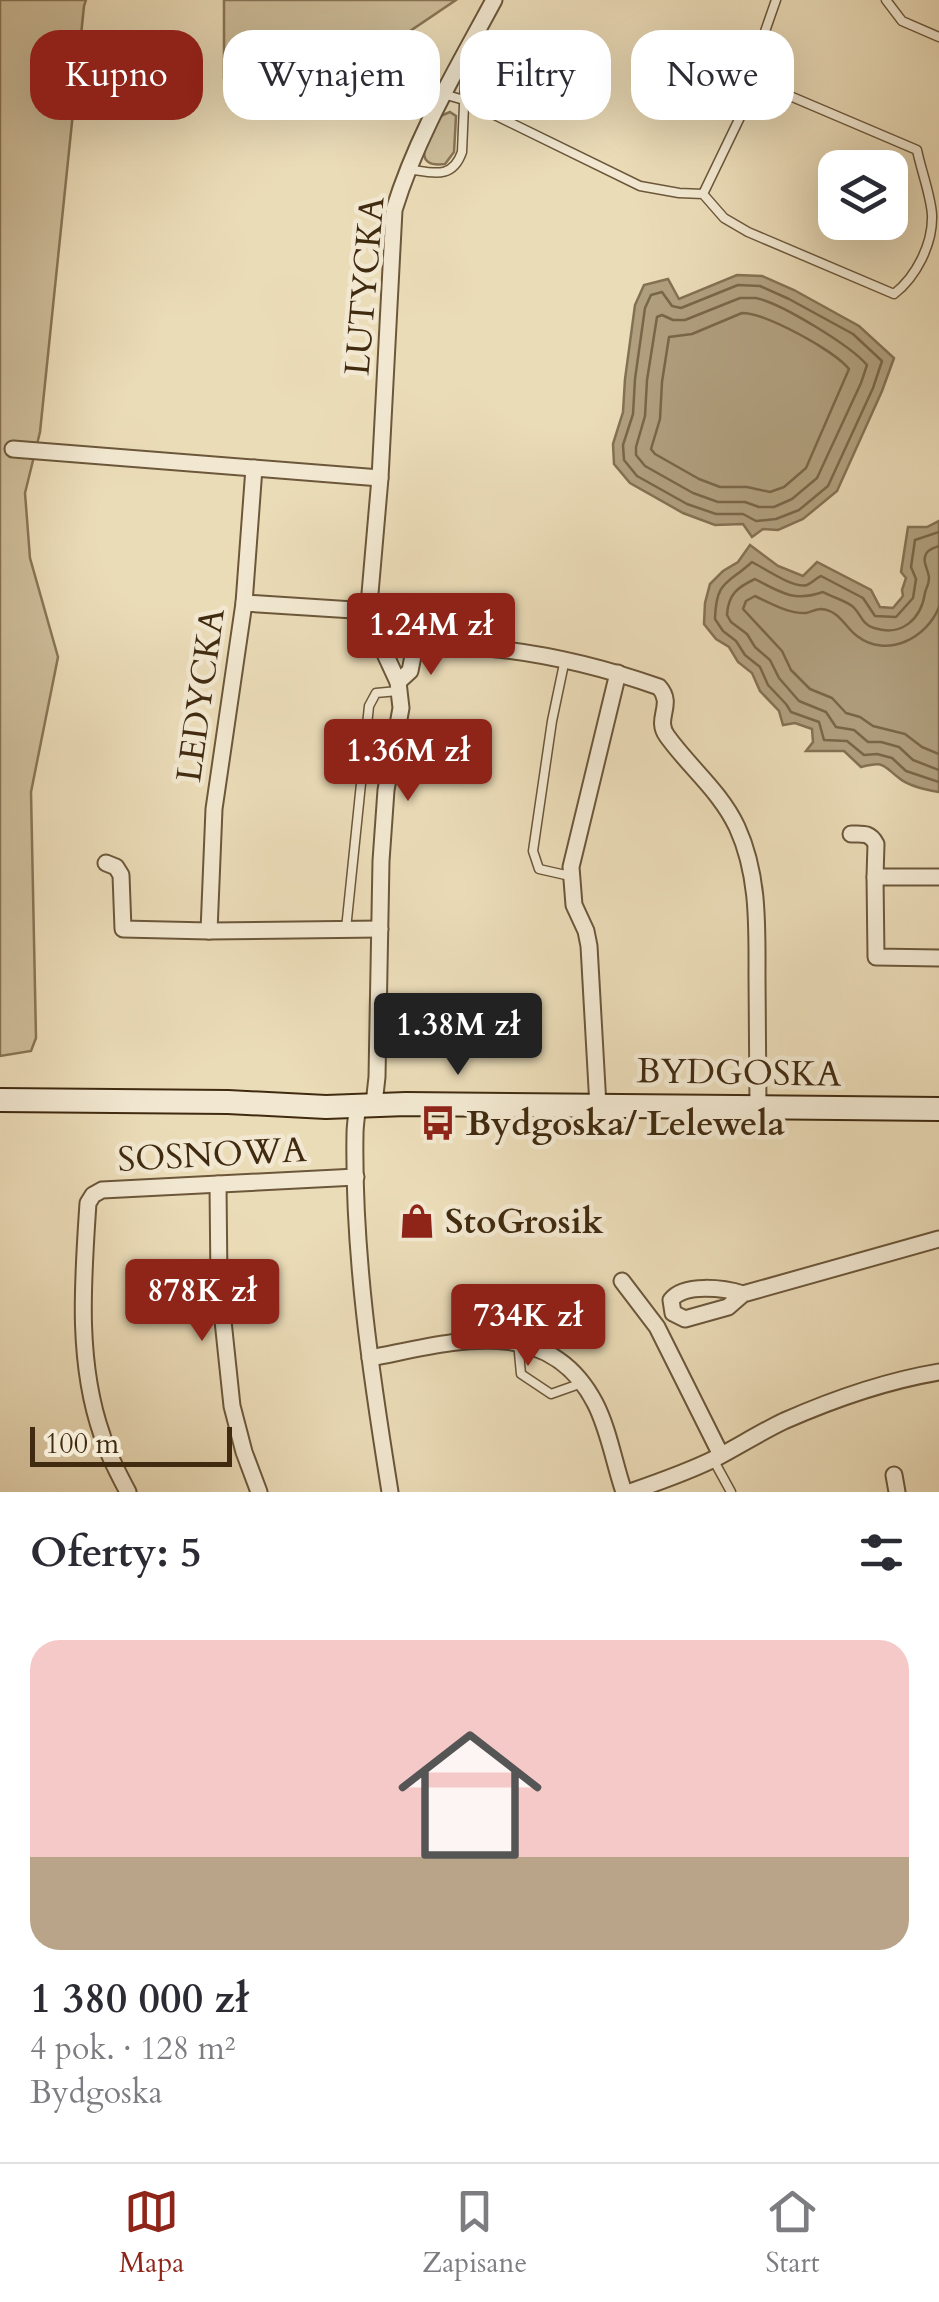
<!DOCTYPE html>
<html lang="pl">
<head>
<meta charset="utf-8">
<style>
  :root { --surface:#fff; --page:#f2f2f3; --text:#2b2b33; --muted:#7c7c81; --line:#e1e1e2; --accent:#8f2418 }
  body { margin:0; font-family:Cardo,serif; background:var(--page); color:var(--text); height:100vh; display:flex; flex-direction:column; font-size:38px; white-space:nowrap }
  * { box-sizing:border-box; margin:0 }
  p { font-size:32px; color:var(--muted) }
  .icon { flex:none; width:55px; height:55px; fill:none; stroke:currentColor; stroke-width:2; stroke-linecap:round; stroke-linejoin:round }
  .map { position:relative; height:1492px; overflow:hidden }
  .details { display:flex; flex-direction:column; background:var(--surface); flex:1 }
  .details>* { flex:none }
  .hud { position:absolute; left:30px; top:30px; width:880px; height:90px; display:flex; gap:20px }
  .controls { position:absolute; left:818px; top:150px; display:grid; gap:20px }
  .controls a { display:grid; place-items:center; width:90px; height:90px; border-radius:20px; background:var(--surface); box-shadow:0 10px 40px #0002; font-size:50px }
  .scale { position:absolute; left:30px; bottom:25px; width:202px; box-sizing:border-box; padding-left:10px; border:5px solid #412b10; border-top:0; font-size:28px; line-height:35px; white-space:nowrap; color:#412b10; -webkit-text-stroke:8px #f2e8d1; paint-order:stroke }
  .price { position:absolute; translate:-50% -85px; padding:0 22px; border-radius:10px; background:var(--accent); color:#fff; font-size:32px; line-height:65px; filter:drop-shadow(0 2px 5px #0008) }
  .price::after { content:''; position:absolute; left:50%; top:60px; width:30px; height:22px; margin-left:-15px; background:inherit; clip-path:polygon(0 0,100% 0,50% 100%) }
  .price.active { background:#222; color:#fff }
  ul { padding:0; list-style:none }
  li { display:grid; align-content:center; gap:20px; height:530px; padding:0 30px }
  li span { display:grid; place-items:center; height:310px; border-radius:30px; color:#555 }
  li>.icon { margin-inline-start:auto }
  span .icon { width:180px; height:180px; fill:#fffc; stroke-width:1 }
  li b { font-size:42px }
  h2 { display:flex; justify-content:space-between; align-items:center; height:120px; padding:0 30px; font-size:42px }
  .pill { padding:0 35px; border-radius:30px; background:var(--surface); box-shadow:0 10px 40px #0002; font-size:35px; line-height:90px }
  .pill.active { background:var(--accent); color:#fff }
  .tabs { display:flex; justify-content:space-around; align-items:center; height:140px; border-top:2px solid var(--line); background:var(--surface); font-size:28px; color:var(--muted) }
  .tabs a { display:grid; justify-items:center; gap:5px }
  .tabs .active { color:var(--accent) }
  .map>svg:first-child { display:block }
  .green { fill:#cebe9b; stroke:#887456; stroke-width:2.5 }
  .water { fill:#b1a07f; stroke:#847153; stroke-width:2.5 }
  .lines { fill:none; stroke-linecap:round; stroke-linejoin:round }
  .shore { stroke:#796648; stroke-width:2.5 }
  .lane-casing { stroke:#6c573a; stroke-width:11 }
  .street-casing { stroke:#6c573a; stroke-width:19 }
  .secondary-casing { stroke:#412b10; stroke-width:26 }
  .lane { stroke:#f2e8d1; stroke-width:8 }
  .street { stroke:#f2e8d1; stroke-width:15 }
  .secondary { stroke:#f2e8d1; stroke-width:22 }
  .labels { text-anchor:middle; stroke-width:9; stroke-linejoin:round; paint-order:stroke }
  .street-label { font-size:35px; fill:#412b10; stroke:#f2e8d1 }
  .poi-label { font-size:35px; font-weight:bold; fill:#412b10; stroke:#f2e8d1; text-anchor:start }
</style>
</head>
<body>
<div class="map">
<svg width="939" height="1492" viewBox="0 0 939 1492">
  <rect width="100%" height="100%" fill="#ebdcb8"/>
  <filter id="stains"><feTurbulence type="fractalNoise" baseFrequency=".002" numOctaves="4"/><feColorMatrix values="0 0 0 0 .2 0 0 0 0 .09 0 0 0 0 .02 0 0 0 .5 -.17"/></filter>
  <radialGradient id="worn" r=".72"><stop offset=".6" stop-color="#630" stop-opacity="0"/><stop offset="1" stop-color="#630" stop-opacity=".3"/></radialGradient>
  <!-- green -->
  <g class="green">
    <path d="M0 0H86L84 6 40 432 25 493 30 558 58 657 31 792 36 1038 31 1051 0 1056Z"/>
    <path d="M224 0H456L293 110 224 78Z"/>
    <path d="M450 112 456 116 454 152 445 164C408 169 430 134 438 117Z"/>
  </g>
  <!-- water -->
  <g class="water">
    <path d="M737 275 762 276 794 290 859 326 894 358 882 391 837 491 803 519 778 530 763 529 752 537 743 524 715 525 683 513 630 483 614 464 613 444 623 412 625 379 635 305 644 285 668 279 679 299Z"/>
    <path d="M939 521V792C927 790 908 786 899 778 882 765 885 761 861 767L844 751H806L813 742 812 729 795 723 783 725 779 711 760 691 752 673 738 662 729 647 716 639 704 624 705 603 710 584 723 571 738 562 750 545 778 566 803 576 817 562 871 590 880 607 893 608 903 596 902 590 906 578 901 572 908 527H927Z"/>
  </g>
  <g class="lines">
    <!-- shore -->
    <g class="shore">
      <path d="M738 285 760 286 789 299 853 334 882 361 873 388 828 486 799 510 776 519 756 521 743 514H716L687 504 637 476 624 460 623 445 633 414 635 379 645 308 651 295 662 292 672 306 681 308Z"/>
      <path d="M740 298C741 298 755 298 756 298 781 303 851 346 867 365L861 383 817 478 792 499 774 507H759L745 502H718L693 493 645 466 636 455V447L645 416 647 380 657 317 662 315 673 320H685Z"/>
      <path d="M742 313C766 313 835 351 849 369L806 468 784 487 770 492 747 487H720L699 479 655 454 651 449 660 419 662 382 669 337 692 334Z"/>
      <path d="M939 532 915 540 911 567 916 579 913 598 896 617 875 616 863 598 821 576C816 578 812 583 807 585 794 589 764 568 752 562 727 585 716 580 715 619L723 631 736 641 745 655 760 667 768 685 786 704 791 712 819 722 824 740 847 741 864 755 877 754 892 758 906 771 939 782"/>
      <path d="M939 546C934 548 928 549 926 554 922 562 928 569 929 577 929 586 927 584 925 593 921 619 902 637 874 628 861 624 861 613 852 606 844 600 832 597 823 592 795 602 781 593 755 579 738 587 728 594 727 615L731 622 747 634 755 647 770 660 779 678 799 701 826 712 836 727 854 730 868 742H881L899 747 913 760 939 770"/>
      <path d="M939 607C927 638 887 659 857 636 845 627 839 610 821 609 816 609 811 612 806 613 789 614 770 603 755 596L746 601 743 609 782 651 791 670 810 689 832 698 846 713 860 717 873 726 905 734 922 747 939 754"/>
    </g>
    <defs>
      <g id="lane">
        <path d="M886 0 902 21 939 37"/>
        <path d="M757 82 755 60 776 0"/>
        <path d="M443 94 464 100 640 186 679 193 703 194 757 82 917 150C921 170 931 196 932 215 933 244 916 277 894 294L748 232 724 218 703 194"/>
        <path d="M407 169C431 172 452 181 462 152L466 58"/>
        <path d="M565 659 552 721 533 851 539 869 570 876"/>
        <path d="M346 929 369 706 376 693 398 691"/>
        <path d="M518 1342 521 1374 551 1394 582 1383"/>
        <path d="M714 1461 731 1492"/>
      </g>
      <g id="street">
        <path d="M13 449 380 478"/>
        <path d="M244 603 369 611"/>
        <path d="M380 643C406 645 432 644 459 646 527 649 594 664 659 687 675 705 654 718 667 736 690 768 720 791 737 827 759 875 757 926 757 977 757 1021 758 1064 758 1107"/>
        <path d="M398 682 410 671 415 646"/>
        <path d="M851 834C862 834 870 832 876 844L875 877"/>
        <path d="M106 863 116 867 121 875 123 929 209 931 380 929"/>
        <path d="M939 877H875L876 957 939 958"/>
        <path d="M209 931 214 809 244 603 254 468"/>
        <path d="M358 1104C357 1114 355 1124 355 1134 353 1254 371 1374 390 1492"/>
        <path d="M374 1104 377 1077 381 861 386 790 401 708 398 682 374 630 369 605 380 478 394 210C417 135 457 69 494 0"/>
        <path d="M598 1106 589 946 586 931 574 905 571 867 618 673"/>
        <path d="M218 1184 219 1283 232 1406 244 1452 259 1492"/>
        <path d="M622 1281 657 1327 721 1455"/>
        <path d="M743 1294C724 1288 684 1283 671 1300L673 1313 685 1319 728 1307 743 1294 939 1239"/>
        <path d="M370 1358C450 1343 547 1311 595 1403 609 1430 614 1463 624 1492"/>
        <path d="M894 1475 897 1492"/>
        <path d="M128 1492C118 1473 108 1455 102 1435 76 1361 83 1279 88 1203L93 1195 102 1190 356 1177"/>
        <path d="M630 1492C659 1482 688 1472 716 1458 739 1446 761 1432 784 1421 834 1399 885 1381 939 1372"/>
      </g>
      <path id="secondary" d="M0 1100 228 1102 326 1107 406 1104 939 1109"/>
    </defs>
    <!-- lane casing -->
    <use href="#lane" class="lane-casing"/>
    <!-- street casing -->
    <use href="#street" class="street-casing"/>
    <!-- secondary casing -->
    <use href="#secondary" class="secondary-casing"/>
    <!-- lane -->
    <use href="#lane" class="lane"/>
    <!-- street -->
    <use href="#street" class="street"/>
    <!-- secondary -->
    <use href="#secondary" class="secondary"/>
  </g>
  <!-- icons -->
  <defs>
    <symbol id="bus-bare" viewBox="-9 -9 18 18"><path d="M-5-6H5V4H4V6H2V4H-2V6H-4V4H-5ZM-3.5-4V0h7V-4ZM-3.5 1.2v1.5H-2V1.2ZM2 1.2v1.5H3.5V1.2Z" fill="#8f2418" stroke="#f2e8d1" stroke-width="2.5" paint-order="stroke"/></symbol>
    <symbol id="shop-bare" viewBox="-9 -9 18 18"><path d="M-5-2.5h2.3a2.7 3.5 0 0 1 5.4 0H5L5.5 6h-11ZM-1.5-2.5h3a1.5 2.3 0 0 0-3 0Z" fill="#8f2418" stroke="#f2e8d1" stroke-width="2.5" paint-order="stroke"/></symbol>
  </defs>
  <g fill-rule="evenodd">
    <use href="#bus-bare" x="413" y="1098" width="50" height="50"/>
    <use href="#shop-bare" x="392" y="1196" width="50" height="50"/>
  </g>
  <g class="labels">
    <!-- street labels -->
    <g class="street-label">
      <text transform="translate(364 286) rotate(-85)" y="12">LUTYCKA</text>
      <text transform="translate(200 695) rotate(-82)" y="12">LEDYCKA</text>
      <text transform="translate(739 1072) rotate(1)" y="12">BYDGOSKA</text>
      <text transform="translate(212 1154) rotate(-3)" y="12">SOSNOWA</text>
    </g>
    <!-- poi labels -->
    <g class="poi-label">
      <text x="466" y="1135">Bydgoska/ Lelewela</text>
      <text x="445" y="1233">StoGrosik</text>
    </g>
  </g>
  <rect width="100%" height="100%" filter="url(#stains)"/>
  <rect width="100%" height="100%" fill="url(#worn)"/>
</svg>
<div class="controls">
<a><svg class="icon" aria-label="layers" viewBox="0 0 24 24"><path d="M12 4l9 5-9 5-9-5zM3 14l9 5 9-5"/></svg></a>
</div>
<div class="scale">100 m</div>
<b class="price" style="left:431px;top:678px">1.24M zł</b>
<b class="price" style="left:408px;top:804px">1.36M zł</b>
<b class="price active" style="left:458px;top:1078px">1.38M zł</b>
<b class="price" style="left:202px;top:1344px">878K zł</b>
<b class="price" style="left:528px;top:1369px">734K zł</b>
<div class="hud">
<a class="pill active">Kupno</a>
<a class="pill">Wynajem</a>
<a class="pill">Filtry</a>
<a class="pill">Nowe</a>
</div>
</div>
<section class="details">
<h2>Oferty: 5<svg class="icon" aria-label="filters" viewBox="0 0 24 24"><path d="M4 7h16M4 17h16"/><circle cx="9" cy="7" r="2"/><circle cx="15" cy="17" r="2"/></svg></h2>
<ul>
<li><span style="background:linear-gradient(#f6c9c9 70%,#b9a48a 0)"><svg class="icon" aria-label="home" viewBox="0 0 24 24"><path d="M3 11l9-7 9 7M6 9v11h12V9"/></svg></span><div><b>1 380 000 zł</b><p>4 pok. · 128 m²</p><p>Bydgoska</p></div></li>
</ul>
</section>
<nav class="tabs">
<a class="active"><svg class="icon" aria-label="map" viewBox="0 0 24 24"><path d="M3 6l6-2 6 2 6-2v14l-6 2-6-2-6 2zM9 4v14M15 6v14"/></svg>Mapa</a>
<a><svg class="icon" aria-label="saved" viewBox="0 0 24 24"><path d="M7 4h10v16l-5-4-5 4z"/></svg>Zapisane</a>
<a><svg class="icon" aria-label="home" viewBox="0 0 24 24"><path d="M3 11l9-7 9 7M6 9v11h12V9"/></svg>Start</a>
</nav>
</body>
</html>
